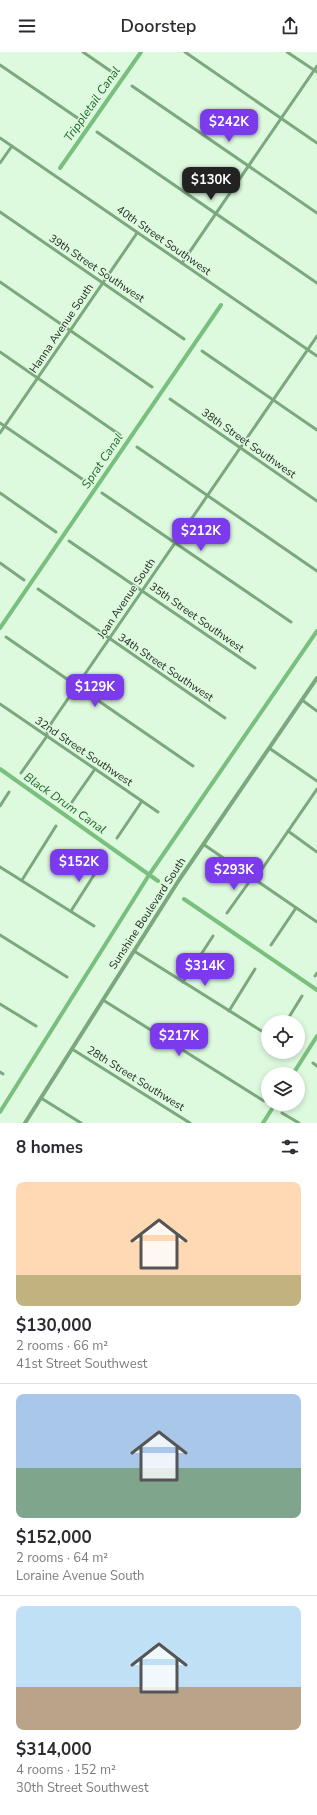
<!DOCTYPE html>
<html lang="en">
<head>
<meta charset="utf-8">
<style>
  :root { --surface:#fff; --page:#f2f2f3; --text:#2b2b33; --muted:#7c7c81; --line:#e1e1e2; --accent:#7c3aed }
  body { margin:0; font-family:"Nunito Sans",sans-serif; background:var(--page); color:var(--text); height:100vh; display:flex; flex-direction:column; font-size:15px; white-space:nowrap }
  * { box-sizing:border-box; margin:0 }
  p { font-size:13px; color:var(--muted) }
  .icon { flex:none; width:22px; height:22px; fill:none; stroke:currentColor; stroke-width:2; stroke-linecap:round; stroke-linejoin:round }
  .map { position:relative; height:1071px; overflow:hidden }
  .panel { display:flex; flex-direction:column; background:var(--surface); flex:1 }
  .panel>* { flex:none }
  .controls { position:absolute; left:261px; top:963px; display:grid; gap:8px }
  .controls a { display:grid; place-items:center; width:44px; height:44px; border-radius:50%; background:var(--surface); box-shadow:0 2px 6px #0003; font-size:20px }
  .price { position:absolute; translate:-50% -34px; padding:0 9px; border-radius:8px; background:var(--accent); color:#fff; font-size:13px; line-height:26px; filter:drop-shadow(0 1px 2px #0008) }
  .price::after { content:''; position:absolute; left:50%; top:24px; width:12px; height:9px; margin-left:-6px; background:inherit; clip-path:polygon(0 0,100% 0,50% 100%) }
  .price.on { background:#222; color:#fff }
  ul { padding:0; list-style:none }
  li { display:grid; align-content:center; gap:8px; height:212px; padding:0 16px }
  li+li { border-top:1px solid var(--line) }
  li span { display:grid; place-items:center; height:124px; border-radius:8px; color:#555 }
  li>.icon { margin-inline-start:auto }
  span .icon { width:72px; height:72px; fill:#fffc; stroke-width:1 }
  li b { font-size:17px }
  h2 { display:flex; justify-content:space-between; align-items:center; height:48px; padding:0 16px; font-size:17px }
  header { display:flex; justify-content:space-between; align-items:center; height:52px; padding:0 16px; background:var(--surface); font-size:18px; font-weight:600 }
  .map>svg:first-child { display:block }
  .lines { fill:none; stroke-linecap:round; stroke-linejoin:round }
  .canal { stroke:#79bf7e; stroke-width:4 }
  .minor { stroke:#7ba87d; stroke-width:3 }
  .tertiary { stroke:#7ba87d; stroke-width:4 }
  .labels { text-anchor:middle; stroke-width:3; stroke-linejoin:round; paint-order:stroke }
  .street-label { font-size:11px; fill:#232d23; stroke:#ddf9de }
  .water-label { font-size:12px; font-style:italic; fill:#20672b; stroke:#ddf9de }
</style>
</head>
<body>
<header><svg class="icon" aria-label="menu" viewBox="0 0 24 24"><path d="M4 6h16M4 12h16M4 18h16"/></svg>Doorstep<svg class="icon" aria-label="share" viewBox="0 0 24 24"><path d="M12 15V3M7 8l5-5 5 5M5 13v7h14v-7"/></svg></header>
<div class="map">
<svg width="317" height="1071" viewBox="0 0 317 1071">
  <rect width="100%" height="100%" fill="#ddf9de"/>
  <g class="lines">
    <!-- canal -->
    <g class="canal">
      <path d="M60 116 141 0"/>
      <path d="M0 576 221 253"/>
      <path d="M0 717 158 829"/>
      <path d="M184 847 317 938"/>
      <path d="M293 1022 317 984"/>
      <path d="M0 1060 149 823 317 579"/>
      <path d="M263 1071 275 1052"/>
    </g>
    <!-- minor -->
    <g class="minor">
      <path d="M83 0 112 20"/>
      <path d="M185 0 317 91"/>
      <path d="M287 0 317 20"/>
      <path d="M0 13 79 67"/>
      <path d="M132 34 317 161"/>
      <path d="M97 80 317 231"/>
      <path d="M0 86 317 304"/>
      <path d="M0 111 12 94"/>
      <path d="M0 160 184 287"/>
      <path d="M182 211 317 14"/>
      <path d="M0 230 152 335"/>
      <path d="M202 299 317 378"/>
      <path d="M0 300 120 383"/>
      <path d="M170 347 317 449"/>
      <path d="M0 371 88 431"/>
      <path d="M0 381 137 181"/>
      <path d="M137 395 317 519"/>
      <path d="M0 441 56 480"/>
      <path d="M102 441 291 570"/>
      <path d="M69 489 255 616"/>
      <path d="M0 511 24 528"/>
      <path d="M38 537 225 666"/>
      <path d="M6 585 193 714"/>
      <path d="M302 648 317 659"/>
      <path d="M0 652 158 760"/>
      <path d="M269 696 317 729"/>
      <path d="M21 721 47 684V678L52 670 317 284"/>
      <path d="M72 750 95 717"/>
      <path d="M0 754 9 740"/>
      <path d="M288 779 317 800"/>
      <path d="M117 786 142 749"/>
      <path d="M203 792 317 870"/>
      <path d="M0 815 94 874"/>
      <path d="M22 828 56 774"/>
      <path d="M71 859 101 812"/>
      <path d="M227 861 252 826 260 820 317 737"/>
      <path d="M0 883 67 925"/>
      <path d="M271 893 296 856"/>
      <path d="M134 899 268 983"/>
      <path d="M315 924 317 921"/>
      <path d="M183 930 213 884"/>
      <path d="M103 948 264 1049"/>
      <path d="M0 952 36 974"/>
      <path d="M229 959 255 917"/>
      <path d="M286 970 302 944"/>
      <path d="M72 997 190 1071"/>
      <path d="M313 1011 317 1014"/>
      <path d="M0 1020 3 1022"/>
      <path d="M41 1046 81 1071"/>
      <path d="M282 1061 299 1071"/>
    </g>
    <!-- tertiary -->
    <path class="tertiary" d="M25 1071 179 828 317 626"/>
  </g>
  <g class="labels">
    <!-- street labels -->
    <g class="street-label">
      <text transform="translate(164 188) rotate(35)" y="4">40th Street Southwest</text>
      <text transform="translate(97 216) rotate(34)" y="4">39th Street Southwest</text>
      <text transform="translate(61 276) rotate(-56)" y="4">Hanna Avenue South</text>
      <text transform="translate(249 391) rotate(35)" y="4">38th Street Southwest</text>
      <text transform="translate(126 546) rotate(-56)" y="4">Joan Avenue South</text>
      <text transform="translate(197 565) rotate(35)" y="4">35th Street Southwest</text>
      <text transform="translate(166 615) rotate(34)" y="4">34th Street Southwest</text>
      <text transform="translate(84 699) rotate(34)" y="4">32nd Street Southwest</text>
      <text transform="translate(147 861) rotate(-57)" y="4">Sunshine Boulevard South</text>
      <text transform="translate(136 1026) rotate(32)" y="4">28th Street Southwest</text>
    </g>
    <!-- water labels -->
    <g class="water-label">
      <text transform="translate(92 52) rotate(-55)" y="4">Trippletail Canal</text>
      <text transform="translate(102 409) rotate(-56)" y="4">Sprat Canal</text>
      <text transform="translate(65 751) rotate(35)" y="4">Black Drum Canal</text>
    </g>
  </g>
</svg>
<div class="controls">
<a><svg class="icon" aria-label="locate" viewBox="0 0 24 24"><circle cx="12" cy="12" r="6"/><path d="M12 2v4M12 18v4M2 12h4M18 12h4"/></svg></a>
<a><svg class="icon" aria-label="layers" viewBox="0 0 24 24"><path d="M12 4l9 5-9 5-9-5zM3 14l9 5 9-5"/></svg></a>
</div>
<b class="price" style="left:229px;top:91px">$242K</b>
<b class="price on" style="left:211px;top:149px">$130K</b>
<b class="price" style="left:201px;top:500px">$212K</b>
<b class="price" style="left:95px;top:656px">$129K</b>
<b class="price" style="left:79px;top:831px">$152K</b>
<b class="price" style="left:234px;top:839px">$293K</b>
<b class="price" style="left:205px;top:935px">$314K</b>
<b class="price" style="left:179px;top:1005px">$217K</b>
</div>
<section class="panel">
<h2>8 homes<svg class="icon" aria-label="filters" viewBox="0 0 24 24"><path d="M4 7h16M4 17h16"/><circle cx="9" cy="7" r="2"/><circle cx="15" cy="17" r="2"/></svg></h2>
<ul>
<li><span style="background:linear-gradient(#ffd9b3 75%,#c2b280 0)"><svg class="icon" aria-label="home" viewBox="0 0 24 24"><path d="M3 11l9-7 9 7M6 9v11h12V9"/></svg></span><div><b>$130,000</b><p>2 rooms · 66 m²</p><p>41st Street Southwest</p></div></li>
<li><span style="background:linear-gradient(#a9c7e8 60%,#7fa58c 0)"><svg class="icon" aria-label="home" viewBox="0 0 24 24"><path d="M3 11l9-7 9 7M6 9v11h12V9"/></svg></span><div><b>$152,000</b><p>2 rooms · 64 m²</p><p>Loraine Avenue South</p></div></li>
<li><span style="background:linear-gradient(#bfe0f5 65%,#b9a48a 0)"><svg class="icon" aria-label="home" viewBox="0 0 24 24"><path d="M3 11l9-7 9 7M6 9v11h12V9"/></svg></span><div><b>$314,000</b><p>4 rooms · 152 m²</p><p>30th Street Southwest</p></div></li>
</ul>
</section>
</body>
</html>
